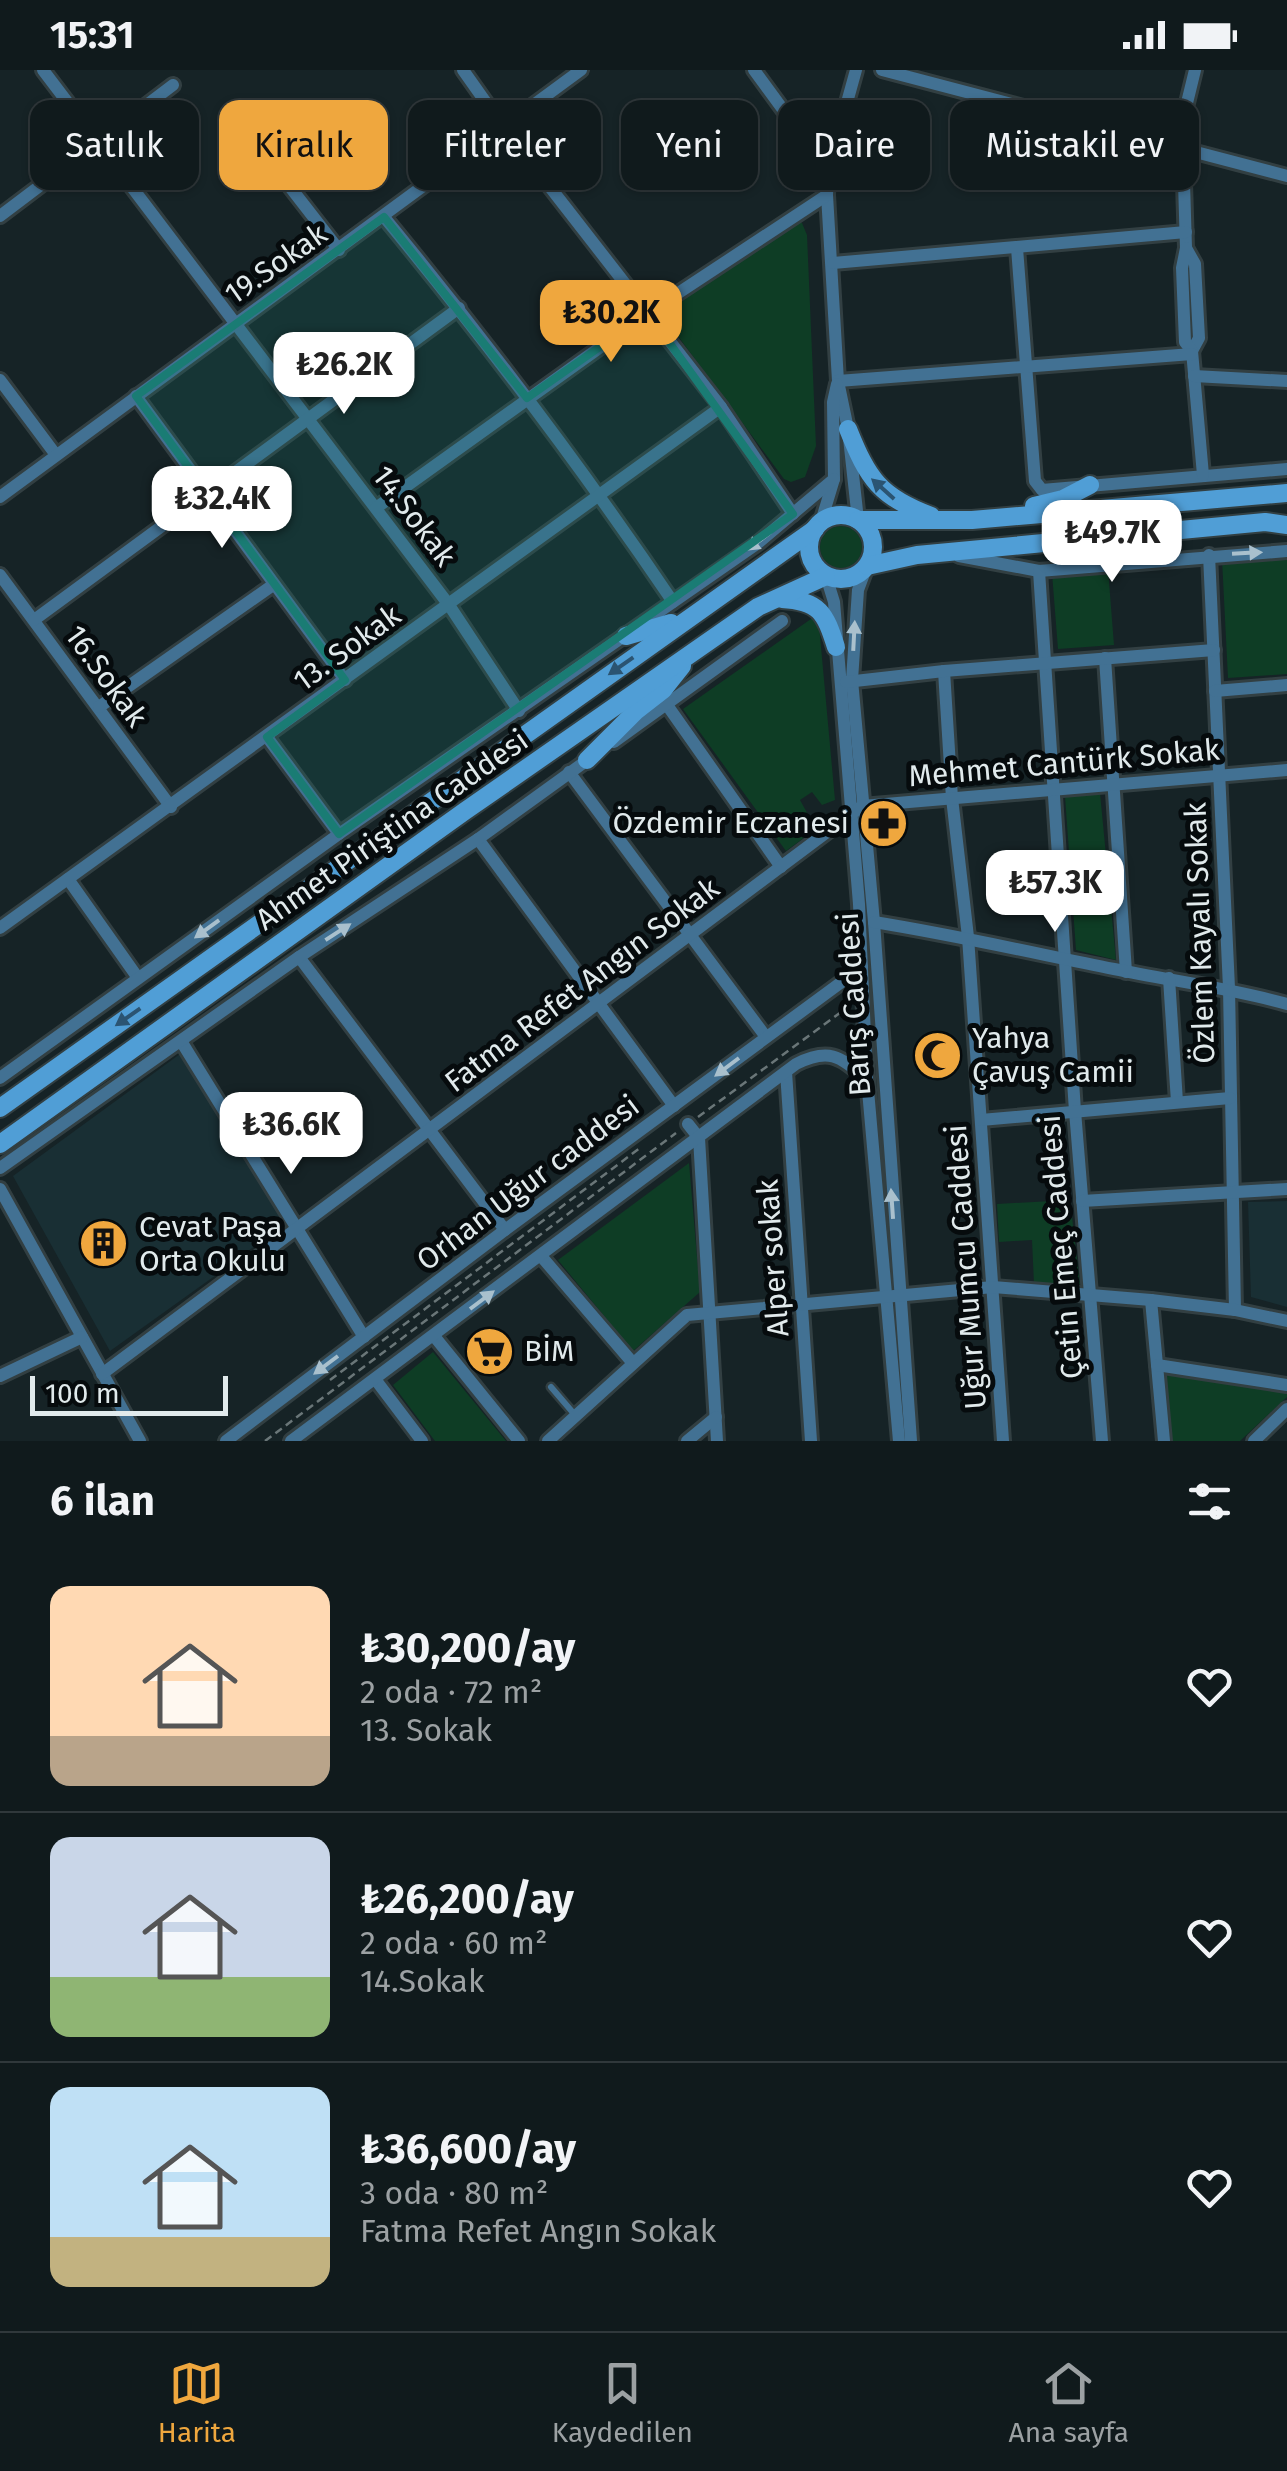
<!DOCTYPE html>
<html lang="tr">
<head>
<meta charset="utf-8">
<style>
  :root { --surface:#101a1c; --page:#192325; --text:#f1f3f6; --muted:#9ca1a3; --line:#30383b; --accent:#efa73e }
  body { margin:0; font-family:"Fira Sans",sans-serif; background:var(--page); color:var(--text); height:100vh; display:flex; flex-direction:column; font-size:38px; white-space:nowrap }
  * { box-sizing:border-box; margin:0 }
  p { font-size:32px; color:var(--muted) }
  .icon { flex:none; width:55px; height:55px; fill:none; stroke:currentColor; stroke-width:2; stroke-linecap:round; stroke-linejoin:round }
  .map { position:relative; height:1371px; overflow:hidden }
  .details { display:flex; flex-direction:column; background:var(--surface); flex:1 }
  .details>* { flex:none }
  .banner { position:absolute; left:30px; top:30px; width:1228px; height:90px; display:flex; gap:20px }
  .scale { position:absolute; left:30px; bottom:25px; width:198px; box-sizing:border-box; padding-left:10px; border:5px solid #e1eaec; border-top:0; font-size:28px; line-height:35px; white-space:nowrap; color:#e1eaec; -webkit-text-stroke:8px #060b0d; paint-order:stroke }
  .price { position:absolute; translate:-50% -85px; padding:0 22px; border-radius:20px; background:#fff; color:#222; font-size:32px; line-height:65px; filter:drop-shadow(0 2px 5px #0008) }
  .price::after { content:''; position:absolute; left:50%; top:60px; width:30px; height:22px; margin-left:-15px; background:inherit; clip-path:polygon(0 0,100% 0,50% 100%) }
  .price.selected { background:var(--accent); color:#111 }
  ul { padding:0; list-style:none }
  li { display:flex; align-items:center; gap:30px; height:250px; padding:0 50px }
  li+li { border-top:2px solid var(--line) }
  li span { display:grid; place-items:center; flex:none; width:280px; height:200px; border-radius:20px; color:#555 }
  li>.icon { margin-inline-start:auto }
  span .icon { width:120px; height:120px; fill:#fffc; stroke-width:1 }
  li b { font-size:42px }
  h2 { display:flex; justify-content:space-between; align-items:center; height:120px; padding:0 50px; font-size:42px }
  .pill { padding:0 35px; border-radius:20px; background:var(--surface); box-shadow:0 2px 8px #0004,0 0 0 2px var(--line); font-size:35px; line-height:90px }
  .pill.selected { background:var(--accent); color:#111 }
  .status { display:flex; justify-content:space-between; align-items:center; height:70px; padding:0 50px; background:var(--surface); direction:ltr }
  .status svg { height:28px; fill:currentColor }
  .tab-bar { display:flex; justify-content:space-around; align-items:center; height:140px; border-top:2px solid var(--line); background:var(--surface); font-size:28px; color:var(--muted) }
  .tab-bar a { display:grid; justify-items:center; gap:5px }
  .tab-bar .selected { color:var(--accent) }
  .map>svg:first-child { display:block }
  .built { fill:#192f34 }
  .green { fill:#0e3d25 }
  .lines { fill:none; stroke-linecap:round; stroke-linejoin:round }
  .lane-casing { stroke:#323f42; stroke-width:11 }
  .street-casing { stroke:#323f42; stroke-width:18 }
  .secondary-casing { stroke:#323f42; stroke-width:22 }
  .path { stroke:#6a7678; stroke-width:2.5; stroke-dasharray:8 5; stroke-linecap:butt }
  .lane { stroke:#427193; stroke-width:6 }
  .street { stroke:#427193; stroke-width:12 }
  .secondary { stroke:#509ed6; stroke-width:18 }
  .oneway { fill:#2b5472 }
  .oneway2 { fill:#a9c0cd }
  .marked { fill:#1a7c74; fill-opacity:0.2; stroke:#1a7c74; stroke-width:8; stroke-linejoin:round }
  .labels { text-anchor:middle; stroke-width:10; stroke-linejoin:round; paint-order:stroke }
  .street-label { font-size:30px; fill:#e1eaec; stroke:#060b0d }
  .poi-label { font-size:30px; fill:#e1eaec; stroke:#060b0d; text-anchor:start }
</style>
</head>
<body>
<div class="status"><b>15:31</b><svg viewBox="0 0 49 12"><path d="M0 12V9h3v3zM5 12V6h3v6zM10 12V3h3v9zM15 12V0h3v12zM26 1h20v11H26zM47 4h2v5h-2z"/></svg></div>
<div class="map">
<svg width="1287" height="1371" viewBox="0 0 1287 1371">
  <rect width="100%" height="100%" fill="#162326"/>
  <!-- built -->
  <g class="built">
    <path d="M180 984 288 1146 285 1153 223 1200 110 1281 13 1106Z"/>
    <path d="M1287 1131V1237L1251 1227 1248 1132Z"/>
  </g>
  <!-- green -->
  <g class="green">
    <path d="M793 152 802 153 807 165 816 376 805 407 791 412 784 409 660 242Z"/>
    <circle cx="841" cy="477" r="21"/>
    <path d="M1287 486V604L1228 608 1222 489Z"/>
    <path d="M1108 499 1114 575 1058 579 1052 503Z"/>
    <path d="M818 544 835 730 822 735 812 722 800 730 816 759 786 781 683 639Z"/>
    <path d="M1100 723 1116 890 1076 880 1065 726Z"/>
    <path d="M689 1093 700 1222 633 1281 558 1190Z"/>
    <path d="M1070 1130 1080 1214H1034L1032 1170 999 1172 997 1134Z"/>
    <path d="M433 1282 506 1371H435L393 1315Z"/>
    <path d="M1164 1304 1287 1321V1327L1240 1371H1170Z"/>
  </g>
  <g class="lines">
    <defs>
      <path id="lane" d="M551 1317 575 1345"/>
      <g id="street">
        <path d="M43 0 449 535 519 641"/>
        <path d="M463 0 504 58 721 337 793 444"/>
        <path d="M754 0 828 101"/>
        <path d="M856 0 828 101 827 125 838 311 848 359 858 450"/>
        <path d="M882 0 1287 106"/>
        <path d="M259 77 339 180"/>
        <path d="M1176 78 1195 0"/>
        <path d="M1183 80 1186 178 1195 194 1199 268 1192 281"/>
        <path d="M0 146 173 15"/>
        <path d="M384 147C486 271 583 399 673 532"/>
        <path d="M1017 178 1035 411 1042 420 1287 399"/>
        <path d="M1186 178 1182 198 1185 272 1192 281 1203 405"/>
        <path d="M833 193 1186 162"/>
        <path d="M1194 306 1287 311"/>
        <path d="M0 310 56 385"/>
        <path d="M838 311 1192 284"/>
        <path d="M136 326 345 610"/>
        <path d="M0 427 581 0"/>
        <path d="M376 438 648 243 827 125"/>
        <path d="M821 452 834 409 833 332 837 314"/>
        <path d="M1209 485 1229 918 1235 1240"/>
        <path d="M959 486 1039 501 1287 481"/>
        <path d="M867 496 858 520 852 610 874 852 911 1371"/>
        <path d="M1039 501 1075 1041 1102 1371"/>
        <path d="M0 505 171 737"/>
        <path d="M826 506 834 532 859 834 867 1009 899 1371"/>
        <path d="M34 550 459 238"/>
        <path d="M1105 588 1126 902"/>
        <path d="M944 601 952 728 968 867 1003 1371"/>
        <path d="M846 612 944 601 1214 580"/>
        <path d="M1215 621 1287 615"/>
        <path d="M667 635 781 797"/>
        <path d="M99 637 273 515"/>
        <path d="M267 667 339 764"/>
        <path d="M614 672 782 551"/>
        <path d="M569 702 766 967"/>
        <path d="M478 769 674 1036"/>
        <path d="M68 809 138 908"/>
        <path d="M874 852C955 865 1034 883 1114 899 1172 911 1230 918 1287 934"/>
        <path d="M0 858 721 337"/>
        <path d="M299 887 505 1160"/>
        <path d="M1169 908 1177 1032"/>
        <path d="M181 971 364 1267"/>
        <path d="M786 1002 811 1371"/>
        <path d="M0 1008 339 764 758 473 834 409"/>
        <path d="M981 1050 1230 1028"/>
        <path d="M688 1054 699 1068 717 1371"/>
        <path d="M0 1098 299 887 478 769 593 686"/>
        <path d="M0 1119 140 1371"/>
        <path d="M1082 1131 1287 1119"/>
        <path d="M541 1186 632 1292"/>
        <path d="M1151 1230 1164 1371"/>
        <path d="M434 1266 519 1371"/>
        <path d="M1157 1295 1287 1315"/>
        <path d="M102 1304 862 736 1287 700"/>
        <path d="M0 1306 82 1267"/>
        <path d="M375 1309 422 1371"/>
        <path d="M226 1371 505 1160 862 897"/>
        <path d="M291 1371 796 994C830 977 840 987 867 1009"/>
        <path d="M548 1371 687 1245 993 1217 1151 1230 1235 1240 1287 1251"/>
        <path d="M687 1371 716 1347"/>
        <path d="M1254 1371 1287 1339"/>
      </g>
      <g id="secondary">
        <path d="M848 359C868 409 880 427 931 446"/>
        <path d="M1034 436 1063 429 1090 415"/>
        <circle cx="841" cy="477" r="32"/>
        <path d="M858 450H972L1287 423"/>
        <path d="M867 496 917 485 1265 452 1287 455"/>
        <path d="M782 529C820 531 825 543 836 577"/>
        <path d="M626 566 671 553"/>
        <path d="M587 690 636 641 663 620 682 596"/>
        <path d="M0 1038 815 459"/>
        <path d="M0 1074 465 741 758 537 826 506"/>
      </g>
    </defs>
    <!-- lane casing -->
    <use href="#lane" class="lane-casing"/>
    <!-- street casing -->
    <use href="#street" class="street-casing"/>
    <!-- secondary casing -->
    <use href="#secondary" class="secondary-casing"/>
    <!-- path -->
    <g class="path">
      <path d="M698 1047 848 937 846 925"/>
      <path d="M330 1310 640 1078"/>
      <path d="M265 1371 676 1063"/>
    </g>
    <!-- lane -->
    <use href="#lane" class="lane"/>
    <!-- street -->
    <use href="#street" class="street"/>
    <!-- secondary -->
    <use href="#secondary" class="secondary"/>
  </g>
  <!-- one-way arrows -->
  <defs><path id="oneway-solid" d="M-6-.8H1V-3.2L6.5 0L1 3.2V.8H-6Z" transform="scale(2.5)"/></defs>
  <g class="oneway">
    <use href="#oneway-solid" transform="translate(883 419) rotate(-138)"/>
    <use href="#oneway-solid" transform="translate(621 596) rotate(145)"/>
    <use href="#oneway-solid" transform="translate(128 947) rotate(145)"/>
  </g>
  <g class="oneway2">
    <use href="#oneway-solid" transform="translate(759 471) rotate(143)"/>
    <use href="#oneway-solid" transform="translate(1247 483) rotate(-3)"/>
    <use href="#oneway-solid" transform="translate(854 566) rotate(-87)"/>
    <use href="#oneway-solid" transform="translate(207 859) rotate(144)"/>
    <use href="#oneway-solid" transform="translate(338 862) rotate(-33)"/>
    <use href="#oneway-solid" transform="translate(727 997) rotate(143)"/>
    <use href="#oneway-solid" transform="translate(892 1134) rotate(-94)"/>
    <use href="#oneway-solid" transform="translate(482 1230) rotate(-37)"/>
    <use href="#oneway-solid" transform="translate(326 1295) rotate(143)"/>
  </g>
  <!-- marked area -->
  <path class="marked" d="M384 147 527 328 648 243 793 444 339 764 267 667 345 610 136 326Z"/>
  <!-- icons -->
  <defs>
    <symbol id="pharmacy-disc" viewBox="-11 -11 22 22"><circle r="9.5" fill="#efa73e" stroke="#060b0d"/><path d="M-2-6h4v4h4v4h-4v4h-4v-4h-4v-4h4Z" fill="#111"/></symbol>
    <symbol id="mosque-disc" viewBox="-11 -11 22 22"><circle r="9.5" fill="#efa73e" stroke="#060b0d"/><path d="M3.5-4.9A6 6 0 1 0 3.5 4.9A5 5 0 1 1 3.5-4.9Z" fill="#111"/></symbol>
    <symbol id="building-disc" viewBox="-11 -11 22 22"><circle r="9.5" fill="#efa73e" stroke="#060b0d"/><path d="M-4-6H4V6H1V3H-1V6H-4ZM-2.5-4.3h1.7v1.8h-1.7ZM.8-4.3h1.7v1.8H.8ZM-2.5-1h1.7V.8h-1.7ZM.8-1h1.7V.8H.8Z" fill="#111"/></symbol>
    <symbol id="supermarket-disc" viewBox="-11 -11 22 22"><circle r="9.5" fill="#efa73e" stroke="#060b0d"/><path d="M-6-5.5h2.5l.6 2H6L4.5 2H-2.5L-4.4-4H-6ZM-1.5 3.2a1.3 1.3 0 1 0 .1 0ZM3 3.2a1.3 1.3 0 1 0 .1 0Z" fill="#111"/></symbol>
  </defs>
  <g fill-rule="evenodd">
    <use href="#pharmacy-disc" x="856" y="726" width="55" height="55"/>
    <use href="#mosque-disc" x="910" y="958" width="55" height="55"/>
    <use href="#building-disc" x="76" y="1146" width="55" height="55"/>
    <use href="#supermarket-disc" x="462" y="1254" width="55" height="55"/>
  </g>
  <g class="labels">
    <!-- street labels -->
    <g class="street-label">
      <text transform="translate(276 194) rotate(-35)" y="10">19.Sokak</text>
      <text transform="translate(414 446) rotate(53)" y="10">14.Sokak</text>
      <text transform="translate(347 578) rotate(-36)" y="10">13. Sokak</text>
      <text transform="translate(106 606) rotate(54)" y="10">16.Sokak</text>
      <text transform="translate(1064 693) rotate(-5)" y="10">Mehmet Cantürk Sokak</text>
      <text transform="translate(392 760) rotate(-35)" y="10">Ahmet Piriştina Caddesi</text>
      <text transform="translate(1200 863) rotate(-92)" y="10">Özlem Kayalı Sokak</text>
      <text transform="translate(582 915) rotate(-37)" y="10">Fatma Refet Angın Sokak</text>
      <text transform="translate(854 934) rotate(-94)" y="10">Barış Caddesi</text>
      <text transform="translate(528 1113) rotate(-37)" y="10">Orhan Uğur caddesi</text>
      <text transform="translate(1061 1177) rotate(-95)" y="10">Çetin Emeç Caddesi</text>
      <text transform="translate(773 1188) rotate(-94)" y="10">Alper sokak</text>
      <text transform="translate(966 1197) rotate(-94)" y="10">Uğur Mumcu Caddesi</text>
    </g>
    <!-- poi labels -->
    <g class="poi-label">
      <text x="849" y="763" text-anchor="end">Özdemir Eczanesi</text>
      <text x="972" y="978">Yahya<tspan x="972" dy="34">Çavuş Camii</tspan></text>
      <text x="139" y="1167">Cevat Paşa<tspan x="139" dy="34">Orta Okulu</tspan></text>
      <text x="524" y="1291">BİM</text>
    </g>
  </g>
</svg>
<div class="scale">100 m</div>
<b class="price selected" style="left:611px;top:295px">₺30.2K</b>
<b class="price" style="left:344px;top:347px">₺26.2K</b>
<b class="price" style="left:222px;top:481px">₺32.4K</b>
<b class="price" style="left:1112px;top:515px">₺49.7K</b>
<b class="price" style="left:1055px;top:865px">₺57.3K</b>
<b class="price" style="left:291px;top:1107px">₺36.6K</b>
<div class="banner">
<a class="pill">Satılık</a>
<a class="pill selected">Kiralık</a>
<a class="pill">Filtreler</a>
<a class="pill">Yeni</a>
<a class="pill">Daire</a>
<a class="pill">Müstakil ev</a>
</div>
</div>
<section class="details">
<h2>6 ilan<svg class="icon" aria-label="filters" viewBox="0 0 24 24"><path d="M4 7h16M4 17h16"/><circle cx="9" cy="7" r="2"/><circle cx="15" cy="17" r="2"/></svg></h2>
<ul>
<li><span style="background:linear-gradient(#ffd9b3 75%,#b9a48a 0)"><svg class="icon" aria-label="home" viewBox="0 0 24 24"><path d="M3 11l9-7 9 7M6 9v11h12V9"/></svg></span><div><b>₺30,200/ay</b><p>2 oda · 72 m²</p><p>13. Sokak</p></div><svg class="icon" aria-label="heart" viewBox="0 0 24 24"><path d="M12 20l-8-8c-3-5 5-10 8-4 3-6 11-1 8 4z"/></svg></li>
<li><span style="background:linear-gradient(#c9d6e8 70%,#8fb573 0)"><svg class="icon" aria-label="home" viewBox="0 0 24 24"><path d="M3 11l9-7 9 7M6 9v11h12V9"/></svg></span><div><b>₺26,200/ay</b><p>2 oda · 60 m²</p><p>14.Sokak</p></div><svg class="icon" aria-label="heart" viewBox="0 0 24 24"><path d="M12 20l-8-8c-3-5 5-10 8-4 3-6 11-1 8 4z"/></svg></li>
<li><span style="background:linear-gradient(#bfe0f5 75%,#c2b280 0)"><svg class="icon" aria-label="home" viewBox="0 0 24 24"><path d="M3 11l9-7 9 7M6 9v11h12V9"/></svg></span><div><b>₺36,600/ay</b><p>3 oda · 80 m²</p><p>Fatma Refet Angın Sokak</p></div><svg class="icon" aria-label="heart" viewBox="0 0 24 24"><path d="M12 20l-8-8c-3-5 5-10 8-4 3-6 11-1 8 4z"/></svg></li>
</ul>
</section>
<nav class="tab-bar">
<a class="selected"><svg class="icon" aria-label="map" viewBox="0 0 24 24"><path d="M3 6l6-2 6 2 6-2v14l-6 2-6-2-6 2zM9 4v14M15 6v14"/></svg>Harita</a>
<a><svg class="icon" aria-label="saved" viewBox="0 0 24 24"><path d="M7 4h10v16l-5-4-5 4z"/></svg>Kaydedilen</a>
<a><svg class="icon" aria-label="home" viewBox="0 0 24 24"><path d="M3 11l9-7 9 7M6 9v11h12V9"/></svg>Ana sayfa</a>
</nav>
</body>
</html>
